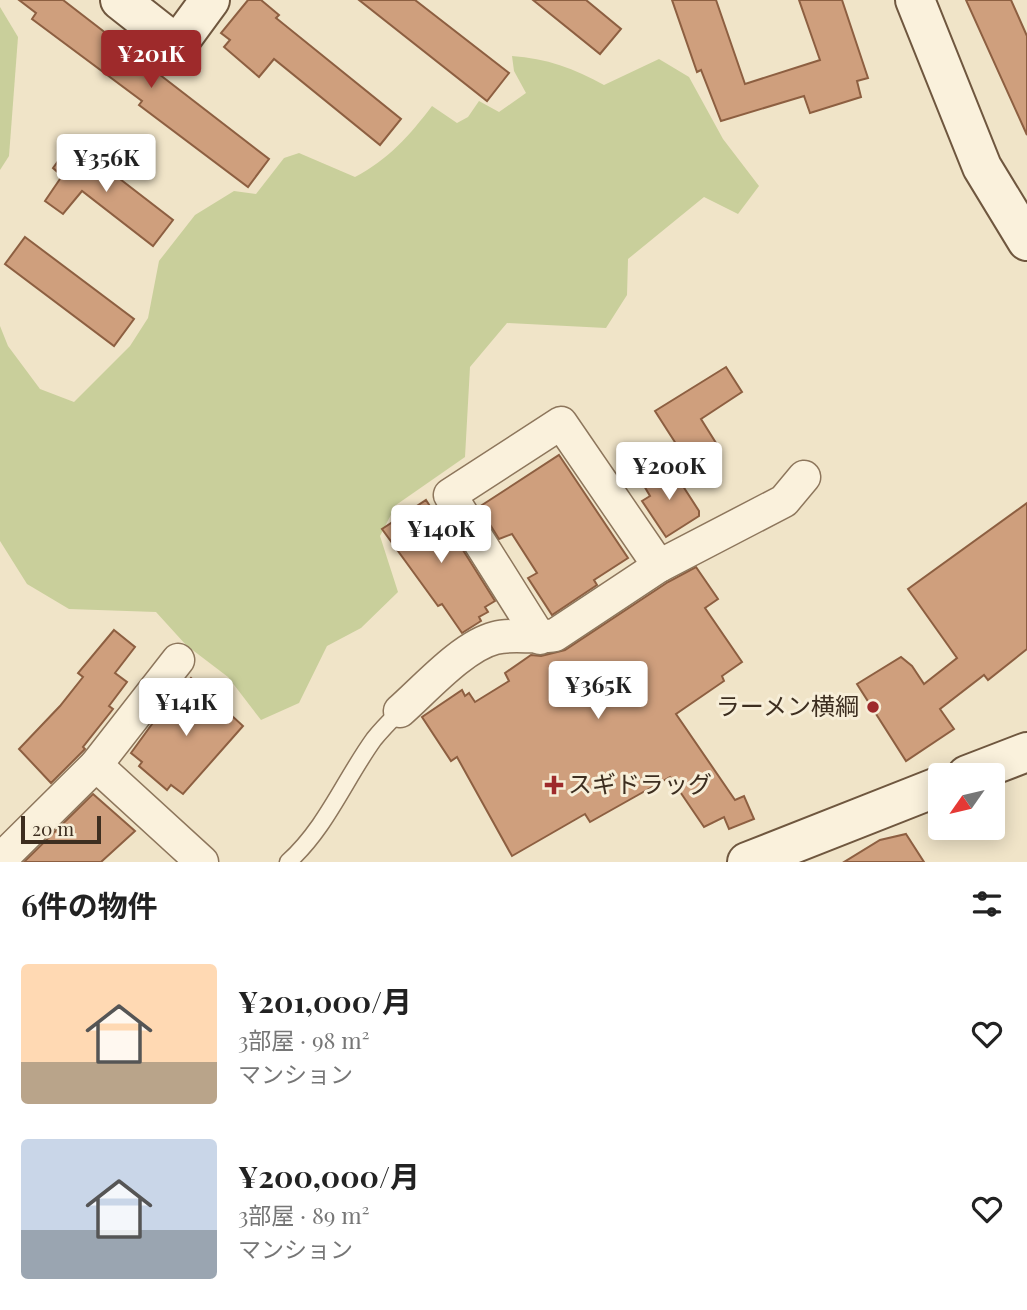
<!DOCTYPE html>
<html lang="ja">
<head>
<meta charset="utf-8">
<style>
  :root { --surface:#fff; --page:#f6f6f6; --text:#222; --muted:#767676; --accent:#9e2a2b }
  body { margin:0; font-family:"Playfair Display","Noto Sans JP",serif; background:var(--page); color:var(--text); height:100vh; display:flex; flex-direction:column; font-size:26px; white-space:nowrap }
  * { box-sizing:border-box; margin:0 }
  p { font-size:23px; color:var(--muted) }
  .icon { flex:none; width:38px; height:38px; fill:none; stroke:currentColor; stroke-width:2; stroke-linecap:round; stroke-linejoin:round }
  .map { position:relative; height:862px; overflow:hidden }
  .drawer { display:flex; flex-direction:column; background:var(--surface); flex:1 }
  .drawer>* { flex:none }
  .needle { width:46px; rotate:236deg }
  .tools { position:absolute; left:928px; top:763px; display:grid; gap:14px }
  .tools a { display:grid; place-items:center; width:77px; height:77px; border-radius:7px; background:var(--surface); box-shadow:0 4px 18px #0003; font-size:35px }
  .scale { position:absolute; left:21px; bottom:18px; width:80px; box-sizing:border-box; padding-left:7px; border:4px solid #3d2e20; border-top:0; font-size:19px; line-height:24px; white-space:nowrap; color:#3d2e20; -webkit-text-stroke:5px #f7eed8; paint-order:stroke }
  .price { position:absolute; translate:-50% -60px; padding:0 16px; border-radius:7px; background:#fff; color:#222; font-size:23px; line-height:46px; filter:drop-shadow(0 2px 4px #0008) }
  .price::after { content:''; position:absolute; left:50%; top:42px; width:21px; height:16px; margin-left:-10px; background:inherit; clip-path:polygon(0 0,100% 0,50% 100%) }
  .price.on { background:var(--accent); color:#fff }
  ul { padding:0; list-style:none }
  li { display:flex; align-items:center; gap:21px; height:175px; padding:0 21px }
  li span { display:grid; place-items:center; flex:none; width:196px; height:140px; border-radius:7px; color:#555 }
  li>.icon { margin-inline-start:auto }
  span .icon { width:84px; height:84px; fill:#fffc; stroke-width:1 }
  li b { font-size:30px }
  h2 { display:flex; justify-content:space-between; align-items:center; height:84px; padding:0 21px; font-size:30px }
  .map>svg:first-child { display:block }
  .green { fill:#c9cf9b }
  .building { fill:#cf9f7d; stroke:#8d5f41; stroke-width:2 }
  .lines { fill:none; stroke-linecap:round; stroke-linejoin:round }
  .lane-casing { stroke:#8d765c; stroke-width:19 }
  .street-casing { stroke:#8d765c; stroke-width:35 }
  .secondary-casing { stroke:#6f573f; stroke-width:42 }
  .lane { stroke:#faf1dc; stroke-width:16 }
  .street { stroke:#faf1dc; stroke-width:32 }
  .secondary { stroke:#faf1dc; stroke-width:38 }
  .poi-dot { fill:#9e2a2b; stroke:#f7eed8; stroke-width:2.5 }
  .labels { text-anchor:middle; stroke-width:6; stroke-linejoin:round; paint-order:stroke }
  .poi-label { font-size:24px; fill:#3d2e20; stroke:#f7eed8; text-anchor:end }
</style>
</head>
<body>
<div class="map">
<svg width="1027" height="862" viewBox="0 0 1027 862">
  <rect width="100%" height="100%" fill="#f0e4c8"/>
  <!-- green -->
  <g class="green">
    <path d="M0 7 18 37 9 156 0 170Z"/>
    <path d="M512 56C546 58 575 69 604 85L659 59 689 77 723 139 759 186 738 214 704 197 628 259 627 295 606 328 507 323 470 367 465 457 396 505 380 536 398 592 361 628 327 646 299 703 261 720 228 677 186 645 156 612 69 609 27 584 0 541V326L8 346 40 389 74 402 130 346 148 318 159 261 195 215 234 191 256 194 284 158 299 153 355 177C388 160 410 135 432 106L457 123 468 117 479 101 499 112 526 93 514 71Z"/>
  </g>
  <!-- building -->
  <g class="building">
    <path d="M19 0H63L269 159 248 187 139 105 142 101 32 19 36 13Z"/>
    <path d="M248 0H261L279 15 276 18 401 119 380 145 274 59 259 77 224 47 230 40 221 33Z"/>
    <path d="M359 0H415L509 73 487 101Z"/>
    <path d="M533 0H586L621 29 600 54Z"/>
    <path d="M672 0H716L745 84 820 60 799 0H842L868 78 857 81 861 97 810 113 804 96 721 121 701 70 697 72Z"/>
    <path d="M966 0H1011L1027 36V135Z"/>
    <path d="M72 142 173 220 153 246 82 191 63 214 45 201 62 176 53 168Z"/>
    <path d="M25 237 134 319 114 346 5 264Z"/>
    <path d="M726 367 742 392 701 419 716 443 687 461 655 411Z"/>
    <path d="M559 455 628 558 594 580 597 585 552 615 528 578 537 573 512 534 499 539 479 507Z"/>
    <path d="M670 466 699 511V516L666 537 642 501 650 496 643 484Z"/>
    <path d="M426 500 435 514 439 512 495 601 485 607 488 612 479 617 481 621 462 633 442 604 438 606 382 529Z"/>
    <path d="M1027 503V649L988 680 984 675 940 709 954 729 906 761 857 684 901 657 912 666 924 684 957 658 908 589Z"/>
    <path d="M696 567 718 599 705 608 742 662 722 676 724 681 676 714 735 800 744 796 754 819 729 829 724 817 704 827 670 777 590 822 585 814 512 856 457 757 451 761 422 717 462 690 465 696 469 693 475 702 509 681 505 673 531 655 541 656 565 650 668 582Z"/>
    <path d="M114 630 135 647 115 673 127 682 109 706 113 709 83 747 85 749 51 783 19 749 60 706 83 677 78 673Z"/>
    <path d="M191 678 243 726 183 794 171 785 167 790 139 766 142 762 131 753 163 709Z"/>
    <path d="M93 794 135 831 101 862H24Z"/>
    <path d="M906 834 924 862H844L880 840Z"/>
  </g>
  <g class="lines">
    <defs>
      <path id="lane" d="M288 862C326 828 345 779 374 739 382 729 391 720 400 711"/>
      <g id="street">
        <path d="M540 638 450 495 561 423 659 566"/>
        <path d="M400 711C425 689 463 646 495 638 514 633 535 639 555 635L659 566 784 501 804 477"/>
        <path d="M96 765 178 660"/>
        <path d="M0 860 96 765 202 862"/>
      </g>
      <g id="secondary">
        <path d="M120 0 177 45 210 0"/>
        <path d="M915 0 982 167 1027 241"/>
        <path d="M967 775 1027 752"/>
        <path d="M747 862 940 786"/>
      </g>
    </defs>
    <!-- lane casing -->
    <use href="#lane" class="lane-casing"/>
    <!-- street casing -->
    <use href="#street" class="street-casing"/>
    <!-- secondary casing -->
    <use href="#secondary" class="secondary-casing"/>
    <!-- lane -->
    <use href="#lane" class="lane"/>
    <!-- street -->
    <use href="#street" class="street"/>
    <!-- secondary -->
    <use href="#secondary" class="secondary"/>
  </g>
  <!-- markers -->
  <g class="poi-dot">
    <circle cx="873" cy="707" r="7"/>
    <path d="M550.5 774.5h7v7h7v7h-7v7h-7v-7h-7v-7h7z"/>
  </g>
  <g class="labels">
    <!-- poi labels -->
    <g class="poi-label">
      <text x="859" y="715">ラーメン横綱</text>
      <text x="568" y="793" text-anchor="start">スギドラッグ</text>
    </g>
  </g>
</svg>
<div class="tools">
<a><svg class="needle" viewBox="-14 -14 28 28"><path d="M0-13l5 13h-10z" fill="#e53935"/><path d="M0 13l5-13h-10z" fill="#767676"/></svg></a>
</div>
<div class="scale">20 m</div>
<b class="price on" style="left:151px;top:90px">¥201K</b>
<b class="price" style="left:106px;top:194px">¥356K</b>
<b class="price" style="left:669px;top:502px">¥200K</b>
<b class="price" style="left:441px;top:565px">¥140K</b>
<b class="price" style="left:598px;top:721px">¥365K</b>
<b class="price" style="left:186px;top:738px">¥141K</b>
</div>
<section class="drawer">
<h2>6件の物件<svg class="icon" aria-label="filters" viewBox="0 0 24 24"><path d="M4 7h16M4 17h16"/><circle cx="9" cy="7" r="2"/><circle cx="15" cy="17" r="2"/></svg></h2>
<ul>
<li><span style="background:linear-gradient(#ffd9b3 70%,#b9a48a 0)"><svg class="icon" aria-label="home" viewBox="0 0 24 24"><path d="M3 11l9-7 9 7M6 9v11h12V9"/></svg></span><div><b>¥201,000/月</b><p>3部屋 · 98 m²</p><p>マンション</p></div><svg class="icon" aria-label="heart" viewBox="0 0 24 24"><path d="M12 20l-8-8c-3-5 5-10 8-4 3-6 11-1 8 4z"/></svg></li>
<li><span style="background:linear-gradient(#c9d6e8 65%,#9aa5b1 0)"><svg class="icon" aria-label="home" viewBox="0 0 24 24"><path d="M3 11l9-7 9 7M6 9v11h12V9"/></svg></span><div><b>¥200,000/月</b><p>3部屋 · 89 m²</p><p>マンション</p></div><svg class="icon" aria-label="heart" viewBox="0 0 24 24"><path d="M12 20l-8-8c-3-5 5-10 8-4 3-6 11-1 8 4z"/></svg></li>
</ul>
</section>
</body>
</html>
